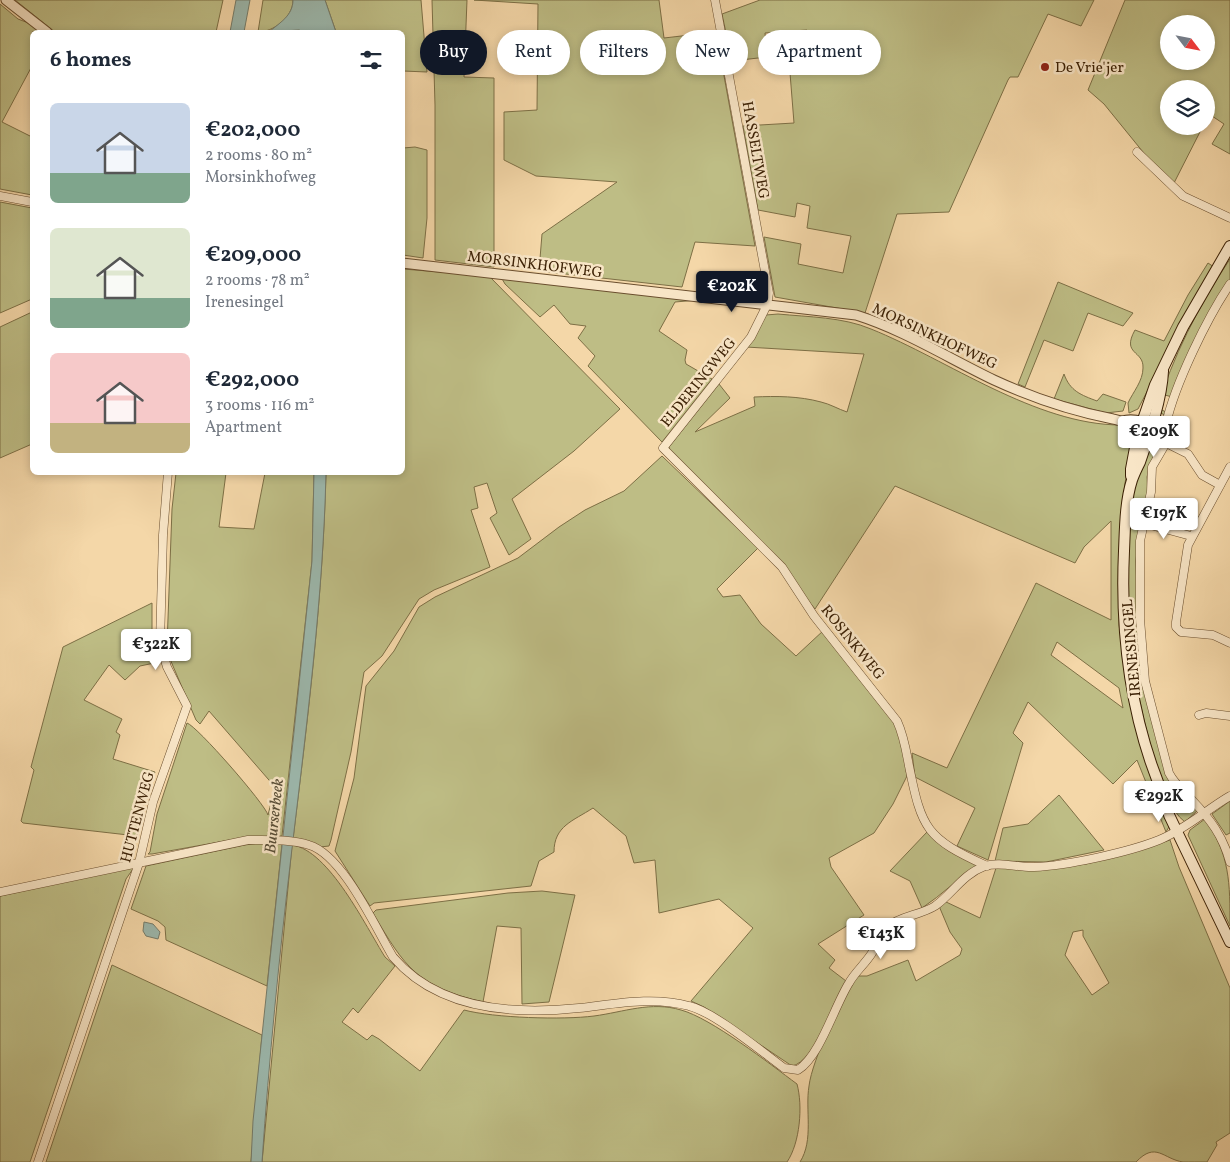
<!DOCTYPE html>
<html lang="en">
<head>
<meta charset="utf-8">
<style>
  :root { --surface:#fff; --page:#f2f2f3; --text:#1f2937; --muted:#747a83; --accent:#111827 }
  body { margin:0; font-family:Vollkorn,serif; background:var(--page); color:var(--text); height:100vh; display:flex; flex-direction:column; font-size:19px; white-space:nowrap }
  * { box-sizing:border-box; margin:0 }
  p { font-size:16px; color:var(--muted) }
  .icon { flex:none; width:28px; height:28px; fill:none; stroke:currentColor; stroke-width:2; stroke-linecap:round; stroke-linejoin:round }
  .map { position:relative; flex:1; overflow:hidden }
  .details { position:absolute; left:30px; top:30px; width:375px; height:445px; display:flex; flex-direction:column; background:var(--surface); border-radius:8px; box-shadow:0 2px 8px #0003 }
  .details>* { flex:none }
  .hud { position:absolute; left:420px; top:30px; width:475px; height:45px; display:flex; gap:10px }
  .needle { width:32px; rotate:122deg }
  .buttons { position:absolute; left:1160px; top:15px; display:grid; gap:10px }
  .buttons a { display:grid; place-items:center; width:55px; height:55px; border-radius:50%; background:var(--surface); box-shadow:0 2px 8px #0003; font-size:25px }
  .price { position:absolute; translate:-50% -42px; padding:0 11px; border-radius:5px; background:#fff; color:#222; font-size:16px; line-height:32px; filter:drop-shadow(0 1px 2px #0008) }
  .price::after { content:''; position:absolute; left:50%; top:30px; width:15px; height:11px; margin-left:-8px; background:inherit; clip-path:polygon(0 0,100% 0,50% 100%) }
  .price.on { background:var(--accent); color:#fff }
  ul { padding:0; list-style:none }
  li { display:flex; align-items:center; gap:15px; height:125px; padding:0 20px }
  li span { display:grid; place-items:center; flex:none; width:140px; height:100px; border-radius:8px; color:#555 }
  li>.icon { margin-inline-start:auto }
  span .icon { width:60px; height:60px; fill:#fffc; stroke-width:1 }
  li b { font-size:21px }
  h2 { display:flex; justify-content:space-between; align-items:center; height:60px; padding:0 20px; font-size:21px }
  .chip { padding:0 18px; border-radius:22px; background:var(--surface); box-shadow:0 2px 8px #0003; font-size:18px; line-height:45px }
  .chip.on { background:var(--accent); color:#fff }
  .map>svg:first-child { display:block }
  .green { fill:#bebd85; stroke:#7d6f45; fill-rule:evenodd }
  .water { fill:#9cb8ad; stroke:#767c6a }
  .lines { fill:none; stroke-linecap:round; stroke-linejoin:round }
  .minor-casing { stroke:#6a4e2e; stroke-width:9 }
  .tertiary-casing { stroke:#6a4e2e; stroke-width:11 }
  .secondary-casing { stroke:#3c2105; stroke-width:12 }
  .minor { stroke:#f8e5c6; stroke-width:8 }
  .tertiary { stroke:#f8e5c6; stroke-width:9 }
  .secondary { stroke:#f8e5c6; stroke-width:10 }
  .poi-dot { fill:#8f2418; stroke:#f8e5c6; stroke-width:2 }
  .labels { text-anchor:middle; stroke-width:5; stroke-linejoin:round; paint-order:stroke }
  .poi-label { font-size:15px; fill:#3c2105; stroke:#f8e5c6; text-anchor:start }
  .street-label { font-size:15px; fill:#3c2105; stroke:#f8e5c6 }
  .water-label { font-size:16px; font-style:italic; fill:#594e37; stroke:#f8e5c6 }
</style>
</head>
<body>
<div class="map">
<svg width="1230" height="1162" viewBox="0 0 1230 1162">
  <rect width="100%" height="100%" fill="#f4d7a8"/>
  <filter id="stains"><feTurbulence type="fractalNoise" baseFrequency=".004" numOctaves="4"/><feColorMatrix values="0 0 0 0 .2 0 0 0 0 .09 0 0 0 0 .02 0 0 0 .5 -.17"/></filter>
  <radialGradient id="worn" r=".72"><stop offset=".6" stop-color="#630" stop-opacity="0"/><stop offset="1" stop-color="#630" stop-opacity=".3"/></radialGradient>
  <!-- green -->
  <g class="green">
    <path d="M15 0H223L216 32H55Z"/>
    <path d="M263 0H293C293 18 273 32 258 32Z"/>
    <path d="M325 0H421L427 72 403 71 402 32H336Z"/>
    <path d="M432 0H467L464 77 494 78V267L435 260V105Z"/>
    <path d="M474 0H659L664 38 716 32 755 246 695 242 682 287 539 271 542 234 617 182 536 176 504 160V112L537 110 538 4Z"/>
    <path d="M760 0H1094L1081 26 1048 14 1018 77H1010L1008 80 949 212 897 214 865 313 775 297 764 237 801 244 798 264 843 273 851 236 807 228 810 206 797 203 795 217 758 210 743 126 794 123 790 73 840 71 838 37 809 38 807 30 765 33 767 57 732 61 722 14Z"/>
    <path d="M1125 0H1230V154L1212 144 1224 124 1209 114 1206 119V89H1169V126H1203L1174 183 1143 152 1104 104 1088 90ZM1169 24H1206V61H1169Z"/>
    <path d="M0 4 18 19 31 24 41 32H32V66L2 122 32 137V195L0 189Z"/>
    <path d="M415 147 427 150V218L423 258 403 255V148Z"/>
    <path d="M0 202 32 208V299L0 313Z"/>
    <path d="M1230 259V280L1218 297 1172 397 1165 395 1160 409 1166 412 1165 415 1156 411C1173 356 1198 307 1230 259Z"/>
    <path d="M1208 263 1214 267 1181 326 1138 409 1129 413 1128 403C1133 392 1143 381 1143 368 1144 350 1121 355 1135 330L1164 341 1188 295Z"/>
    <path d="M403 269 489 276 620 409 574 451 512 499 531 539 509 555 490 518 497 513 487 483 474 487 478 508 471 510 490 567 434 590 419 599 382 656 364 672 351 752 331 840 329 846 320 847 293 839C308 717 323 595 326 473L402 472Z"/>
    <path d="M501 277 698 300 675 302 659 331 687 350 685 360 686 364 712 379 662 442 588 366 595 356 578 338 586 326 570 324 554 305 540 317 505 284Z"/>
    <path d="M1058 282 1133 313 1123 326 1088 313 1073 351 1044 340 1025 387 1018 384Z"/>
    <path d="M32 312V444L0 458V327Z"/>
    <path d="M778 314C808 317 843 317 871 329 948 360 1036 425 1121 425L1131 433 1132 446 1125 483 1121 520 1119 625 1126 674 1161 800 1170 825 1166 832 1137 760 1113 784 1028 702 1013 733 1023 743 988 860 957 846 975 808 915 777 912 753 947 768 1036 583 1111 620V521L1084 547 1075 563 895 486 815 609 801 592 784 564 670 451 669 447 719 384 730 398 695 432 755 406 754 397C776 396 799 396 821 402 830 404 838 409 847 412L864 354 746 347 766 315ZM1057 642 1119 688 1123 708 1051 655Z"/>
    <path d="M1064 374C1070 391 1081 395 1097 401L1103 394 1126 402 1123 411 1106 413 1054 399Z"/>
    <path d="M1159 432H1162V442L1150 464 1147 477 1148 495 1139 530 1136 561 1138 622 1164 766 1198 810 1185 822C1170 811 1164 786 1158 769 1133 694 1124 615 1129 537 1130 522 1130 506 1133 492 1137 475 1145 458 1150 441L1154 440Z"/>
    <path d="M662 456 758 548 717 589 723 597 740 595 761 624 796 656 824 630 891 717 901 737 907 776 893 804 874 833 829 858 831 867 864 915 818 944 835 960 829 968 846 981C836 1002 814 1062 792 1066L704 1007 691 1001 753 928 719 899 659 913 655 860 634 863 626 836 593 808C573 821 554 826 554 852L539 861 531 886 374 903 370 906 335 851 354 778 366 686 394 651 419 607 435 597 518 558 559 527 585 510 624 491Z"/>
    <path d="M176 473H226L219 527 254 529 265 473H314L312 561 282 836 247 837 152 854H148L150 852 157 814 187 723C197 726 265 804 268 815L275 787 209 711 200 724 196 720 170 659 167 646 172 509Z"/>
    <path d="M152 603V642L159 662 140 666 125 680 109 665 84 700 122 719 116 732 120 735 113 759 155 772 145 796 137 836 23 823 21 821 34 770 31 767 63 647Z"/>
    <path d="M1059 795 1104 850 1046 862 995 861 1003 828 1028 824Z"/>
    <path d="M1230 801V833L1226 835 1212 814Z"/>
    <path d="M1205 819C1230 855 1230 883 1230 926L1188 835 1190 830Z"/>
    <path d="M927 832 941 843 980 864C959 877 942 895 922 908L910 881 890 871Z"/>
    <path d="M1170 840 1179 867 1230 988V1133L1216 1142 1217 1145 1207 1162C1199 1162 1190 1162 1183 1162 1163 1159 1156 1141 1136 1162H800C814 1140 805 1110 809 1086 812 1060 842 997 856 976H867L908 960 916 981 960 955 962 949 950 932 939 906 944 901 980 918 996 868H1043L1086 864ZM1083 930V936L1109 983 1092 995 1065 955 1073 932Z"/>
    <path d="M266 842 282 844 267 986 166 940 165 927 158 921 131 909 146 866 245 845Z"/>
    <path d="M292 845C329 850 366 927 385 957L395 966 358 1013 353 1008 342 1022 367 1040 372 1035 379 1039 420 1071 464 1010C494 1018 563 1020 594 1016 624 1012 651 1001 681 1010 711 1018 770 1064 797 1084 803 1106 800 1143 787 1162H262Z"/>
    <path d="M135 866 126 879 30 1162H0V896Z"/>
    <path d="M542 891 575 895 549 1002 522 1004 521 928 497 926 483 1002C418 987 405 968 373 913L376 910 508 893Z"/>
    <path d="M112 965 262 1035 251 1162H46Z"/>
  </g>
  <!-- water -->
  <g class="water">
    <path d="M236 0H250L244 32H230Z"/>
    <path d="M293 0H325L336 32H304L299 30 269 32C279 23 293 16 293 0Z"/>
    <path d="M314 473H326C323 601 306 729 291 857 279 958 269 1060 262 1162H251L253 1121 312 561Z"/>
    <path d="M144 922 153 924 160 932 158 939 146 936 143 931Z"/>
  </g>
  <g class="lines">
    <defs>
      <g id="minor">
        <path d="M715 0 769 293 767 305 751 337 663 448 782 567 814 616 897 721C904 736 906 750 909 766 922 830 926 838 987 866"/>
        <path d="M1137 152 1183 196 1230 218"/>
        <path d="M0 196 32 202"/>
        <path d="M1166 443 1152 467 1151 492 1140 541V619L1145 681 1169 773C1174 783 1183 791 1192 800 1210 819 1223 836 1230 862"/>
        <path d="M1230 467 1188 545 1176 622V627L1181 632 1213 635 1230 643"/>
        <path d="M1220 485 1202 475 1188 454 1166 443C1167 437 1165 431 1166 424 1175 384 1207 318 1230 284"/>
        <path d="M1143 523 1191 536"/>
        <path d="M1199 715 1206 713 1230 716"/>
        <path d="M0 892 248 840C268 840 291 839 309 845 343 855 375 927 393 957 438 1010 514 1015 579 1008 615 1004 653 996 689 1006 714 1012 761 1051 784 1068L798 1070C820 1056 834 1007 849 983 855 972 865 964 872 953 877 944 879 934 887 927 900 916 921 915 935 906 953 893 963 874 985 866 1000 861 1019 868 1034 867 1066 866 1129 852 1159 840 1186 829 1206 810 1230 796"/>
        <path d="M38 1162 139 863 153 802 187 706 167 667 160 643 163 535 168 472"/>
      </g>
      <g id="tertiary">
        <path d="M6 0 47 32"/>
        <path d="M402 263 856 315C904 330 948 358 994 380 1033 398 1072 411 1113 419 1125 421 1134 428 1146 428"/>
        <path d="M1122 421C1132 418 1139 420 1148 426"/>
      </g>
      <g id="secondary">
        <path d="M1163 371C1162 399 1149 436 1140 462 1137 468 1134 474 1132 480 1125 502 1125 528 1124 551 1120 638 1132 727 1168 806L1169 815 1230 942"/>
        <path d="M1131 476V469L1137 437 1155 385 1183 327 1230 246"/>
      </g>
    </defs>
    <!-- minor casing -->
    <use href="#minor" class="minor-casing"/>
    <!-- tertiary casing -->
    <use href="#tertiary" class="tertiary-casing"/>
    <!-- secondary casing -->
    <use href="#secondary" class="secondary-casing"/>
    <!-- minor -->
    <use href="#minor" class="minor"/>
    <!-- tertiary -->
    <use href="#tertiary" class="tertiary"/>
    <!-- secondary -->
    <use href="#secondary" class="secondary"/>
  </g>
  <!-- markers -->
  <circle class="poi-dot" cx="1045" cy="67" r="5"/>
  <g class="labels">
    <!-- poi labels -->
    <g class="poi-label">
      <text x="1055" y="72">De Vrie'jer</text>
    </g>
    <!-- street labels -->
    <g class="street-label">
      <text transform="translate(756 150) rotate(80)" y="5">HASSELTWEG</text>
      <text transform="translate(535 264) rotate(7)" y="5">MORSINKHOFWEG</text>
      <text transform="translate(935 336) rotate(25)" y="5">MORSINKHOFWEG</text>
      <text transform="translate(698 382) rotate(-51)" y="5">ELDERINGWEG</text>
      <text transform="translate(853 642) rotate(51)" y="5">ROSINKWEG</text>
      <text transform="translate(1131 648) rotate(-95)" y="5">IRENESINGEL</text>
      <text transform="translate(137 817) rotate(-75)" y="5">HUTTENWEG</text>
    </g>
    <!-- water labels -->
    <g class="water-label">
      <text transform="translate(273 816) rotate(-84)" y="6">Buurserbeek</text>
    </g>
  </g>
  <rect width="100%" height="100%" filter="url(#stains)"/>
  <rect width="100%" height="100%" fill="url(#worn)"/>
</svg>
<div class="buttons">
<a><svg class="needle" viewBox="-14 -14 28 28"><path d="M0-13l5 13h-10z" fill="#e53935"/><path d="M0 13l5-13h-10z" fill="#747a83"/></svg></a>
<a><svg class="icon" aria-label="layers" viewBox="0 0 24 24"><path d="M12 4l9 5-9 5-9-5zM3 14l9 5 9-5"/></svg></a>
</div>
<b class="price on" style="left:732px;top:313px">€202K</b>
<b class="price" style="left:1154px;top:458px">€209K</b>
<b class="price" style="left:1164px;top:540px">€197K</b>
<b class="price" style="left:156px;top:671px">€322K</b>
<b class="price" style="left:1159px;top:823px">€292K</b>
<b class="price" style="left:881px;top:960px">€143K</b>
<div class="hud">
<a class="chip on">Buy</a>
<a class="chip">Rent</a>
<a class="chip">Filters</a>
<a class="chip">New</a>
<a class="chip">Apartment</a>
</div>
<section class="details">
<h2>6 homes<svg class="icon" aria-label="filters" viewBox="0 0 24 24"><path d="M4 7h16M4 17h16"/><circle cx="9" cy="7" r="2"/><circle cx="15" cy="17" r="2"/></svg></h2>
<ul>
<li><span style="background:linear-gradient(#c9d6e8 70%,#7fa58c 0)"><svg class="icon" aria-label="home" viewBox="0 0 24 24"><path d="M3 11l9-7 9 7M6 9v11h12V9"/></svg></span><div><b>€202,000</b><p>2 rooms · 80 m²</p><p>Morsinkhofweg</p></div></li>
<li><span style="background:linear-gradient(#dfe7d0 70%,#7fa58c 0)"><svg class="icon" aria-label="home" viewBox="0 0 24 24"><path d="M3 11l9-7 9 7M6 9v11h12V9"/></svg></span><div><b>€209,000</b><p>2 rooms · 78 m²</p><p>Irenesingel</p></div></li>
<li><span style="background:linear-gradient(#f6c9c9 70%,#c2b280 0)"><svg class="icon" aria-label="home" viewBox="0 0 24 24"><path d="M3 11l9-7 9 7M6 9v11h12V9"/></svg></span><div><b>€292,000</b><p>3 rooms · 116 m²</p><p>Apartment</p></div></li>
</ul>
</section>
</div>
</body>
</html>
